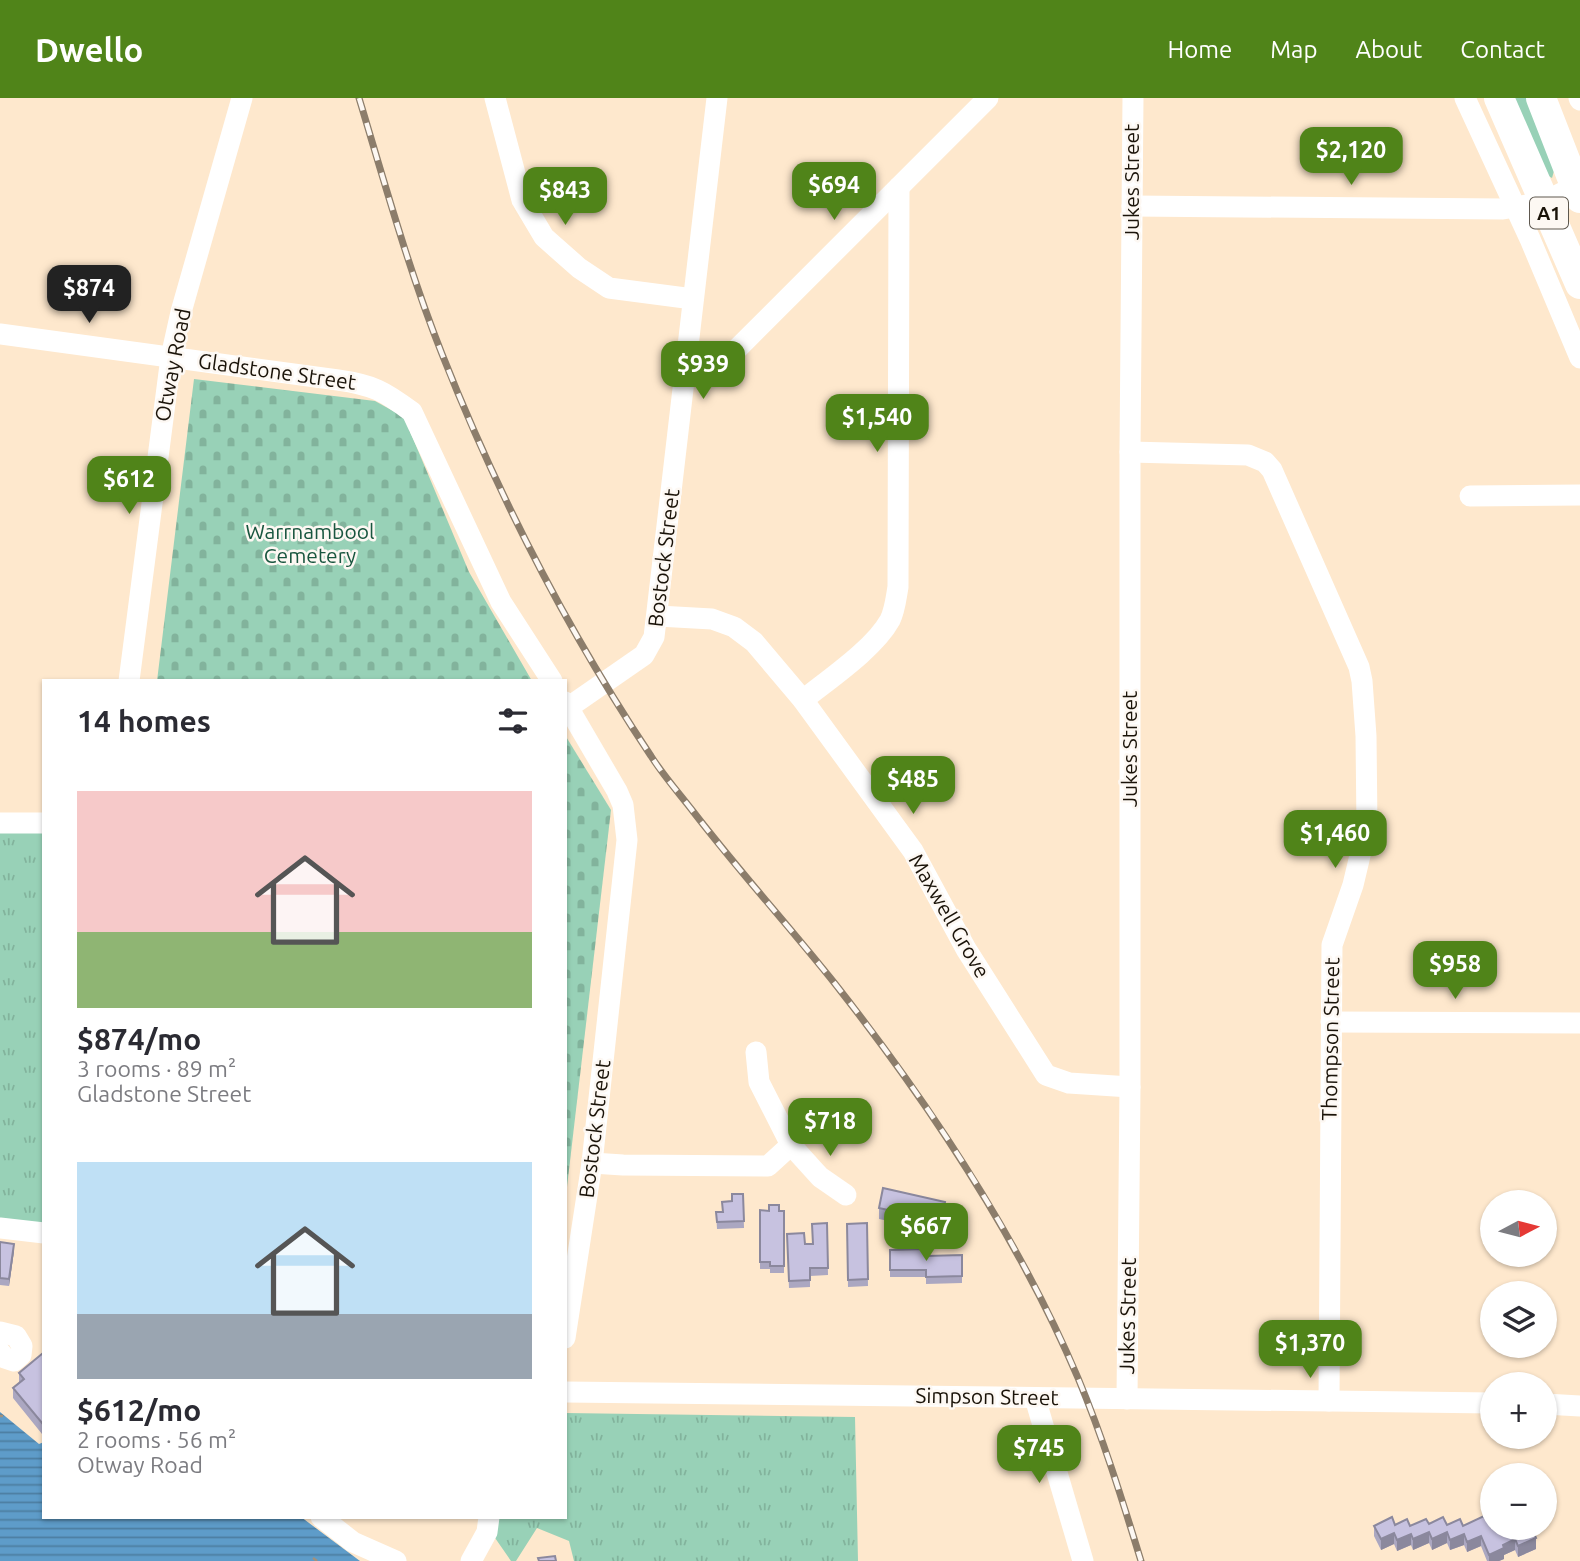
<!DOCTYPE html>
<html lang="en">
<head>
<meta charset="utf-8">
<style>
  :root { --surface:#fff; --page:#f2f2f3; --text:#2b2b33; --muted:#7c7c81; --accent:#508419 }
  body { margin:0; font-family:Ubuntu,sans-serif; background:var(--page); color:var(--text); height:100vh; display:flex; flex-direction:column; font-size:26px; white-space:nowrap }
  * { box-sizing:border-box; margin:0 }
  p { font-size:23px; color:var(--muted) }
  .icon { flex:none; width:38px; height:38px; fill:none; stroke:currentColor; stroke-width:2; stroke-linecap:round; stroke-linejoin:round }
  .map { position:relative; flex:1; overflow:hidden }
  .details { position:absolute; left:42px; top:581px; width:525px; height:840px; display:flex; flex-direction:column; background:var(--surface); border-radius:0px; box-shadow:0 2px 5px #0004 }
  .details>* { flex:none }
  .needle { width:46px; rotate:83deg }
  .tools { position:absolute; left:1480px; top:1092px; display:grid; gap:14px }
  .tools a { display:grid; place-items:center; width:77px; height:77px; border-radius:50%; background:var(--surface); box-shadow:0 2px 5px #0004; font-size:35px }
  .price { position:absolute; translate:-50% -60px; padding:0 16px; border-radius:14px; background:var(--accent); color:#fff; font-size:23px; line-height:46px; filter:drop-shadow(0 2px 4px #0008) }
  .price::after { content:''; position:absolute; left:50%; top:42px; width:21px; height:16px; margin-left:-10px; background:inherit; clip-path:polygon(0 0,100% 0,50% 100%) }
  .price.current { background:#222; color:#fff }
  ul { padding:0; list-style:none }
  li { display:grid; align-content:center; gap:14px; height:371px; padding:0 35px }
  li span { display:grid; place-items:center; height:217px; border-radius:0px; color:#555 }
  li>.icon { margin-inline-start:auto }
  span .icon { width:126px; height:126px; fill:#fffc; stroke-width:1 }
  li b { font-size:30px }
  h2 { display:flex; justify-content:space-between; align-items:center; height:84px; padding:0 35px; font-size:30px }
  header { display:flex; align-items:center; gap:42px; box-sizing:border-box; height:98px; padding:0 35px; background:var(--accent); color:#fff }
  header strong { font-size:33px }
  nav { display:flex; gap:38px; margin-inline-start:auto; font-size:24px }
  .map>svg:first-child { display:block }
  .grass { fill:#98d1b7 }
  .cemetery { fill:url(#cemetery-stones) }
  .park { fill:url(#park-tufts) }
  .water { fill:url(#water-rules) }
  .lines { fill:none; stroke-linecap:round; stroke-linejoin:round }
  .path { stroke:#a1917d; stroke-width:2.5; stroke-dasharray:5 3.5; stroke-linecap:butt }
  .minor { stroke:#fff; stroke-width:21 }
  .highway { stroke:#fff; stroke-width:30 }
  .rail-casing { stroke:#8c7d6b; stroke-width:7 }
  .rail { stroke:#fdf8f3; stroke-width:4.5; stroke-dasharray:13; stroke-linecap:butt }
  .wall { fill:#aba7c1 }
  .shaded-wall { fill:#8b889d }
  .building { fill:#c7c2e0; stroke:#8b889d; stroke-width:2 }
  .labels { text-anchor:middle; stroke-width:5; stroke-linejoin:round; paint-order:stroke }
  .shield { fill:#fdf8f3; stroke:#5e584f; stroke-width:2 }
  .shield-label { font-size:19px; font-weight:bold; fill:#1a1309 }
  .street-label { font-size:21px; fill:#1a1309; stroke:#fdf8f3 }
  .park-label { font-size:21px; fill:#19563f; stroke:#fdf8f3 }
</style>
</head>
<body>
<header>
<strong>Dwello</strong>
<nav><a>Home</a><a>Map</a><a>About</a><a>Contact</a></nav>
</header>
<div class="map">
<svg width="1580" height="1463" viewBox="0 0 1580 1463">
  <defs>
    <pattern id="cemetery-stones" width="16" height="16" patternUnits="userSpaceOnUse" patternTransform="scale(1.75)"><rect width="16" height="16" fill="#98d1b7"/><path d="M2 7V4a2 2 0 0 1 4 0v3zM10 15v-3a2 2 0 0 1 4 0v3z" fill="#82b39c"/></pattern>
    <pattern id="park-tufts" width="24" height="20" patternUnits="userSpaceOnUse" patternTransform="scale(1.75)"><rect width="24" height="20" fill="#98d1b7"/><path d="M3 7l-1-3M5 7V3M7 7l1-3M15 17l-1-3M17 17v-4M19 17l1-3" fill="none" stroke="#82b39c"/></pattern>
    <pattern id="water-rules" width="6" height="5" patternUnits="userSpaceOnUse" patternTransform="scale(1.75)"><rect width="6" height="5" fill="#5e9cc9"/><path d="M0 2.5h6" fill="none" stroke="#4d7ea1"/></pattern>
  </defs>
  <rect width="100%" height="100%" fill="#fee8cd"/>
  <!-- grass -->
  <path class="grass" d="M1499 0H1540L1554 73 1552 80 1545 76Z"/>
  <!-- cemetery -->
  <g class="cemetery">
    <path d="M194 281 375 303 404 319 469 474 532 583H157Z"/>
    <path d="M565 637 611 712 565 1106Z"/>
  </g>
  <!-- park -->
  <g class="park">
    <path d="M0 725H44V1136L0 1137Z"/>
    <path d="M565 1315 855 1319 858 1463H574L569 1443 537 1430 516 1463H511L493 1437 495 1419H565Z"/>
  </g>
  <!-- water -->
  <path class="water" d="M0 1314 39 1346 44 1344V1419H301L360 1463H0Z"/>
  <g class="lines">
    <!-- path -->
    <g class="path">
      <path d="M0 1318H3"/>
      <path d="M313 1460 317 1463"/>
    </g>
    <!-- minor -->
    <g class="minor">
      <path d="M495 0 522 102 544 139 579 170 609 190 693 201"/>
      <path d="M1465 0 1530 141 1580 260"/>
      <path d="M1579 0 1580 2"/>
      <path d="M1132 108 1503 111 1544 104 1575 88"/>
      <path d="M0 236 338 282C373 287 384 293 412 314L501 504 552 583"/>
      <path d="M686 268C705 268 717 268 732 256L988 0"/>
      <path d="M1130 354 1248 357 1265 364 1272 372 1359 569 1362 583 1366 638 1367 728 1353 787 1332 847 1329 1303"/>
      <path d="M1470 398 1580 397"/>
      <path d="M658 518 712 521 734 529 754 544 803 602 913 753 966 851 1046 977 1069 985 1130 989"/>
      <path d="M129 583 171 259 181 214 242 0"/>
      <path d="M803 602C829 581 874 551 890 522 895 512 896 500 898 489L899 89"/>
      <path d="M565 604 617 693 623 707 627 742 592 1065 565 1240"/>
      <path d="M569 609 644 557 654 539 717 0"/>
      <path d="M0 725H44"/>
      <path d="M1331 924 1580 925"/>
      <path d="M791 1047 820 1079 846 1097"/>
      <path d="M592 1065 623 1067 768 1068 791 1047 759 984 756 954"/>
      <path d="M0 1130 44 1135"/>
      <path d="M0 1234 16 1238 22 1248 21 1257 14 1263 5 1260 0 1254"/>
      <path d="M565 1294 1493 1305"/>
      <path d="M1035 1300 1083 1463"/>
      <path d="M1127 1301 1130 989V354L1133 0"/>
      <path d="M1545 1306 1580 1308"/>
      <path d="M321 1419 353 1444 396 1463"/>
      <path d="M471 1463 487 1434 489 1419"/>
    </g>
    <!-- highway -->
    <g class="highway">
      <path d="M1499 0 1580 186"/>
      <path d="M1541 0 1580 100"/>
    </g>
    <defs>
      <path id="rail" d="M359 0C385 86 409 173 442 256 498 397 567 532 651 658 663 677 678 694 692 712 738 772 789 828 836 887 931 1008 1018 1139 1078 1280 1103 1340 1122 1401 1141 1463"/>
    </defs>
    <!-- rail casing -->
    <use href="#rail" class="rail-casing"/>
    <!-- rail -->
    <use href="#rail" class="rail"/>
  </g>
  <!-- wall -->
  <g class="wall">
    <path d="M743 1096 744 1130 717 1131 716 1114H722L732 1103Z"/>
    <path d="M879 1110 945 1114 941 1134 879 1121Z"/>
    <path d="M760 1112 784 1113V1175H770V1171H760Z"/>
    <path d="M827 1125 828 1177 810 1178V1189L789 1190 787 1136 805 1146H812Z"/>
    <path d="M867 1125 868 1188 848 1189 847 1126Z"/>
    <path d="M0 1144 14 1153 9 1188 0 1187Z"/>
    <path d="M890 1152 926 1158 962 1157V1185L926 1186V1179H890Z"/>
    <path d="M44 1247V1334L42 1336 13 1300V1290L19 1285V1275L42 1256Z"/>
    <path d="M1429 1426 1491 1429 1536 1451 1518 1459 1515 1452 1504 1457V1461L1499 1463H1487L1481 1448 1467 1454 1464 1447 1450 1452 1447 1445 1432 1452 1429 1445 1413 1452 1411 1447 1397 1453 1394 1446 1381 1452 1374 1438V1428L1395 1427 1410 1428Z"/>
  </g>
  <!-- shaded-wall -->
  <g class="shaded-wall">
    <path d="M945 1104V1114L941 1134V1124Z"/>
    <path d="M14 1146V1153L9 1188V1181Z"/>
    <path d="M44 1323V1334L42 1336V1325Z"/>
    <path d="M1429 1434V1445L1413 1452V1441Z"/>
    <path d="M1447 1434V1445L1432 1452V1441Z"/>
    <path d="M1394 1435V1446L1381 1452V1441Z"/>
    <path d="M1411 1436V1447L1397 1453V1442Z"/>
    <path d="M1464 1436V1447L1450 1452V1442Z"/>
    <path d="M1481 1438V1448L1467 1454V1444Z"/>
    <path d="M1536 1440V1451L1518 1459V1448Z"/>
    <path d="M1515 1441V1452L1504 1457V1461L1499 1463H1489V1457L1503 1447Z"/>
  </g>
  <!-- building -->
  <g class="building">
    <path d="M883 1090 945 1104 941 1124 879 1110Z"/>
    <path d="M732 1096H743L744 1123 717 1124 716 1114H723L722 1104 732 1103Z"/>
    <path d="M769 1107H779V1113H784V1168H770V1164H760V1112L769 1113Z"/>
    <path d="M827 1125 828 1170H810V1182L789 1183 787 1136 804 1135 805 1146H813L812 1126Z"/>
    <path d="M867 1125 868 1181 848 1182 847 1126Z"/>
    <path d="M0 1144 14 1146 9 1181 0 1180Z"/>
    <path d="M926 1151V1158L962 1157V1178L926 1179V1172H890V1152Z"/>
    <path d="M43 1255 44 1257V1323L42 1325 13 1290 24 1281 19 1275Z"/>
    <path d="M1486 1417 1491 1429 1493 1428V1430H1532L1536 1440 1518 1448 1515 1441 1503 1447 1504 1450 1489 1457 1481 1438 1467 1444 1464 1436 1450 1442 1447 1434 1432 1441 1429 1434 1413 1441 1411 1436 1397 1442 1394 1435 1381 1441 1374 1428 1392 1419 1395 1427 1407 1421 1410 1428 1426 1421 1429 1426 1443 1419 1447 1427 1460 1421 1463 1428Z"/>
    <path d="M555 1458 556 1463H539L538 1460Z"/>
  </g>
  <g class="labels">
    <!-- shield labels -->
    <rect class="shield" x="1530" y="99.5" width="38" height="31" rx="5"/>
    <g class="shield-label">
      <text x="1549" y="122">A1</text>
    </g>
    <!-- street labels -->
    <g class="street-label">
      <text transform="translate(1132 84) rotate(-90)" y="7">Jukes Street</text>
      <text transform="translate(173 267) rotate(-79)" y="7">Otway Road</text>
      <text transform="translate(277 274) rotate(8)" y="7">Gladstone Street</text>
      <text transform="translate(664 460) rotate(-83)" y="7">Bostock Street</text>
      <text transform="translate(1130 651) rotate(-90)" y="7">Jukes Street</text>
      <text transform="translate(949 818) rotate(60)" y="7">Maxwell Grove</text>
      <text transform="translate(1331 941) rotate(-89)" y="7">Thompson Street</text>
      <text transform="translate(595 1031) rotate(-83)" y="7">Bostock Street</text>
      <text transform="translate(1128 1218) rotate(-89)" y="7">Jukes Street</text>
      <text transform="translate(987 1299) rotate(1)" y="7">Simpson Street</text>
    </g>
    <!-- park labels -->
    <g class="park-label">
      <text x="310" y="441">Warrnambool<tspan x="310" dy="24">Cemetery</tspan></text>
    </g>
  </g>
</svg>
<div class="tools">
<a><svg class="needle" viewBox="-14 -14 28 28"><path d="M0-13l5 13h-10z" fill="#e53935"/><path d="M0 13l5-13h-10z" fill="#7c7c81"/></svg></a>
<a><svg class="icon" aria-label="layers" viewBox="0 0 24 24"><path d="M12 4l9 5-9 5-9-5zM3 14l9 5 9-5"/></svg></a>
<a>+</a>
<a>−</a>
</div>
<b class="price" style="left:1351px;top:89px">$2,120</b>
<b class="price" style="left:834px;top:124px">$694</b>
<b class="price" style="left:565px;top:129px">$843</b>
<b class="price current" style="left:89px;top:227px">$874</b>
<b class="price" style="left:703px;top:303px">$939</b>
<b class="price" style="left:877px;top:356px">$1,540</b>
<b class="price" style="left:129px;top:418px">$612</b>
<b class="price" style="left:913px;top:718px">$485</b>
<b class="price" style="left:1335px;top:772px">$1,460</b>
<b class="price" style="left:1455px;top:903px">$958</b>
<b class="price" style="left:830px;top:1060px">$718</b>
<b class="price" style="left:926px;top:1165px">$667</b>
<b class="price" style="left:1310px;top:1282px">$1,370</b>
<b class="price" style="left:1039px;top:1387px">$745</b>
<section class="details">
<h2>14 homes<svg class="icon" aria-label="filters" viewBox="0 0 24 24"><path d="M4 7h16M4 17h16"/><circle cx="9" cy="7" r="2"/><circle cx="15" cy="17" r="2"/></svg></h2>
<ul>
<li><span style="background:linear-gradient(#f6c9c9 65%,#8fb573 0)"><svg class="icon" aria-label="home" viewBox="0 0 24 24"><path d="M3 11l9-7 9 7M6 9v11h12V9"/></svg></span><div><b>$874/mo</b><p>3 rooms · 89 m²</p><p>Gladstone Street</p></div></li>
<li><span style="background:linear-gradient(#bfe0f5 70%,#9aa5b1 0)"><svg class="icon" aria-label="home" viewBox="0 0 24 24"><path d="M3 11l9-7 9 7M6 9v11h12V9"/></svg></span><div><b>$612/mo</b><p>2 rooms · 56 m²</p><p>Otway Road</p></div></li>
</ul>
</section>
</div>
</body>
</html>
